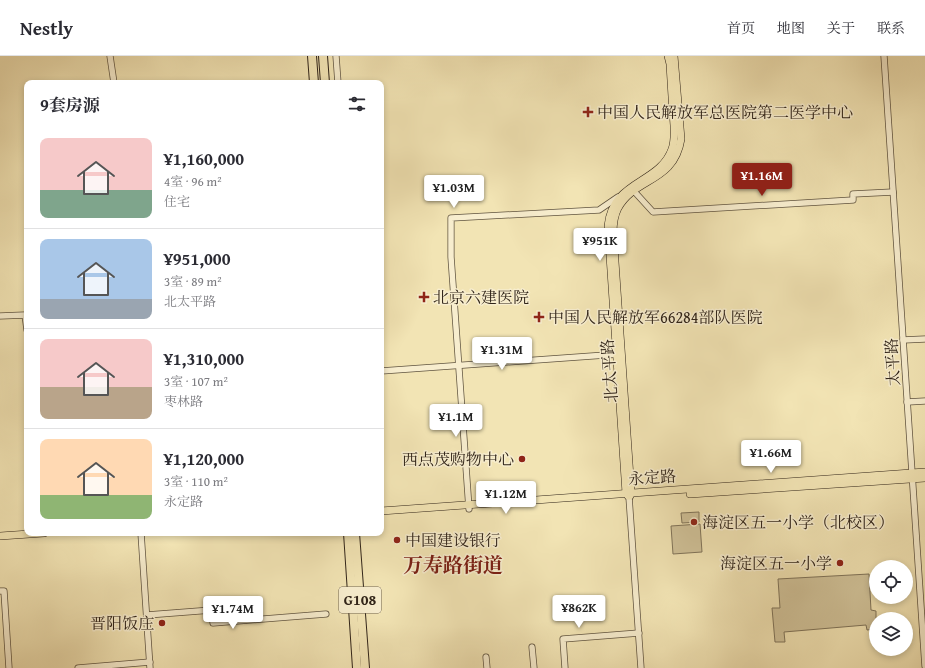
<!DOCTYPE html>
<html lang="zh">
<head>
<meta charset="utf-8">
<style>
  :root { --surface:#fff; --page:#f2f2f3; --text:#2b2b33; --muted:#7c7c81; --line:#e1e1e2; --accent:#8f2418 }
  body { margin:0; font-family:"Gentium Book Plus","Noto Serif SC",serif; background:var(--page); color:var(--text); height:100vh; display:flex; flex-direction:column; font-size:15px; white-space:nowrap }
  * { box-sizing:border-box; margin:0 }
  p { font-size:13px; color:var(--muted) }
  .icon { flex:none; width:22px; height:22px; fill:none; stroke:currentColor; stroke-width:2; stroke-linecap:round; stroke-linejoin:round }
  .map { position:relative; flex:1; overflow:hidden }
  .sheet { position:absolute; left:24px; top:24px; width:360px; height:456px; display:flex; flex-direction:column; background:var(--surface); border-radius:8px; box-shadow:0 2px 6px #0003 }
  .sheet>* { flex:none }
  .controls { position:absolute; left:869px; top:504px; display:grid; gap:8px }
  .controls a { display:grid; place-items:center; width:44px; height:44px; border-radius:50%; background:var(--surface); box-shadow:0 2px 6px #0003; font-size:20px }
  .price { position:absolute; translate:-50% -34px; padding:0 9px; border-radius:4px; background:#fff; color:#222; font-size:13px; line-height:26px; filter:drop-shadow(0 1px 2px #0008) }
  .price::after { content:''; position:absolute; left:50%; top:24px; width:12px; height:9px; margin-left:-6px; background:inherit; clip-path:polygon(0 0,100% 0,50% 100%) }
  .price.current { background:var(--accent); color:#fff }
  ul { padding:0; list-style:none }
  li { display:flex; align-items:center; gap:12px; height:100px; padding:0 16px }
  li+li { border-top:1px solid var(--line) }
  li span { display:grid; place-items:center; flex:none; width:112px; height:80px; border-radius:8px; color:#555 }
  li>.icon { margin-inline-start:auto }
  span .icon { width:48px; height:48px; fill:#fffc; stroke-width:1 }
  li b { font-size:17px }
  h2 { display:flex; justify-content:space-between; align-items:center; height:48px; padding:0 16px; font-size:17px }
  header { display:flex; align-items:center; gap:24px; box-sizing:border-box; height:56px; padding:0 20px; background:var(--surface); border-bottom:1px solid var(--line) }
  header strong { font-size:19px }
  nav { display:flex; gap:22px; margin-inline-start:auto; font-size:14px }
  .map>svg:first-child { display:block }
  .garden { fill:#d1c39a; stroke:#80745a }
  .lines { fill:none; stroke-linecap:round; stroke-linejoin:round }
  .minor-casing { stroke:#605440; stroke-width:7 }
  .major-casing { stroke:#302419; stroke-width:8 }
  .highway-casing { stroke:#302419; stroke-width:10 }
  .minor { stroke:#f7edce; stroke-width:5.5 }
  .major { stroke:#f2e4b4; stroke-width:7 }
  .highway { stroke:#f2e4b4; stroke-width:8 }
  .poi-dot { fill:#8f2418; stroke:#f7edce; stroke-width:1.5 }
  .labels { text-anchor:middle; stroke-width:3; stroke-linejoin:round; paint-order:stroke }
  .shield { fill:#f7edce; stroke:#6c604f; stroke-width:1 }
  .shield-label { font-size:15px; font-weight:bold; fill:#302419 }
  .poi-label { font-size:16px; fill:#302419; stroke:#f7edce; text-anchor:start }
  .street-label { font-size:16px; fill:#302419; stroke:#f7edce }
  .district-label { font-size:20px; font-weight:bold; fill:#7a1f14; stroke:#f7edce }
</style>
</head>
<body>
<header>
<strong>Nestly</strong>
<nav><a>首页</a><a>地图</a><a>关于</a><a>联系</a></nav>
</header>
<div class="map">
<svg width="925" height="612" viewBox="0 0 925 612">
  <rect width="100%" height="100%" fill="#f2e4b4"/>
  <filter id="stains"><feTurbulence type="fractalNoise" baseFrequency=".005" numOctaves="4"/><feColorMatrix values="0 0 0 0 .2 0 0 0 0 .09 0 0 0 0 .02 0 0 0 .5 -.17"/></filter>
  <radialGradient id="worn" r=".72"><stop offset=".6" stop-color="#630" stop-opacity="0"/><stop offset="1" stop-color="#630" stop-opacity=".3"/></radialGradient>
  <!-- garden -->
  <g class="garden">
    <path d="M699 456V466L682 467 681 457Z"/>
    <path d="M700 468 702 496 673 498 671 470Z"/>
    <path d="M869 518 871 554 876 555V573L867 574 866 569 784 576 785 586H775L772 552H780L778 523Z"/>
  </g>
  <g class="lines">
    <defs>
      <g id="minor">
        <path d="M110 0 114 27"/>
        <path d="M336 0 338 27"/>
        <path d="M884 0 925 610"/>
        <path d="M632 133 653 156 853 144V138L893 136"/>
        <path d="M0 260 25 259 27 274"/>
        <path d="M903 284 925 283"/>
        <path d="M381 315 620 298"/>
        <path d="M907 346 925 345"/>
        <path d="M629 441 641 612"/>
        <path d="M469 453 451 201V162L599 154 618 141"/>
        <path d="M141 477 150 612"/>
        <path d="M0 535H4L9 612"/>
        <path d="M147 559 212 554 213 567 326 558"/>
        <path d="M532 591 534 612"/>
        <path d="M486 601 487 612"/>
        <path d="M78 612 150 606"/>
        <path d="M565 612 563 583 639 577"/>
      </g>
      <g id="major">
        <path d="M690 438 925 422"/>
        <path d="M628 440 626 437 608 170C613 123 659 129 672 93 676 82 674 69 673 57 672 41 671 24 670 8L668 0"/>
        <path d="M630 440 631 436 613 177C613 169 614 160 618 152 635 121 674 127 681 83L674 0"/>
        <path d="M381 455 925 416"/>
        <path d="M0 480 44 477"/>
      </g>
      <g id="highway">
        <path d="M312 0 314 27"/>
        <path d="M323 0 325 27"/>
        <path d="M348 477 357 612"/>
        <path d="M355 477 365 612"/>
      </g>
    </defs>
    <!-- minor casing -->
    <use href="#minor" class="minor-casing"/>
    <!-- major casing -->
    <use href="#major" class="major-casing"/>
    <!-- highway casing -->
    <use href="#highway" class="highway-casing"/>
    <!-- minor -->
    <use href="#minor" class="minor"/>
    <!-- major -->
    <use href="#major" class="major"/>
    <!-- highway -->
    <use href="#highway" class="highway"/>
  </g>
  <!-- markers -->
  <g class="poi-dot">
    <path d="M586 50h4v4h4v4h-4v4h-4v-4h-4v-4h4z"/>
    <path d="M422 235h4v4h4v4h-4v4h-4v-4h-4v-4h4z"/>
    <path d="M537 255h4v4h4v4h-4v4h-4v-4h-4v-4h4z"/>
    <circle cx="522" cy="403" r="4"/>
    <circle cx="694" cy="466" r="4"/>
    <circle cx="397" cy="484" r="4"/>
    <circle cx="840" cy="507" r="4"/>
    <circle cx="162" cy="567" r="4"/>
  </g>
  <g class="labels">
    <!-- shield labels -->
    <rect class="shield" x="339" y="531" width="42" height="26" rx="3"/>
    <g class="shield-label">
      <text x="360" y="549">G108</text>
    </g>
    <!-- poi labels -->
    <g class="poi-label">
      <text x="597" y="62">中国人民解放军总医院第二医学中心</text>
      <text x="433" y="247">北京六建医院</text>
      <text x="548" y="267">中国人民解放军66284部队医院</text>
      <text x="514" y="409" text-anchor="end">西点茂购物中心</text>
      <text x="702" y="472">海淀区五一小学（北校区）</text>
      <text x="405" y="490">中国建设银行</text>
      <text x="832" y="513" text-anchor="end">海淀区五一小学</text>
      <text x="154" y="573" text-anchor="end">晋阳饭庄</text>
    </g>
    <!-- street labels -->
    <g class="street-label">
      <text transform="translate(892 306) rotate(-93)" y="6">太平路</text>
      <text transform="translate(609 315) rotate(-94)" y="6">北太平路</text>
      <text transform="translate(652 421) rotate(-4)" y="6">永定路</text>
    </g>
    <!-- district labels -->
    <g class="district-label">
      <text x="453" y="516">万寿路街道</text>
    </g>
  </g>
  <rect width="100%" height="100%" filter="url(#stains)"/>
  <rect width="100%" height="100%" fill="url(#worn)"/>
</svg>
<div class="controls">
<a><svg class="icon" aria-label="locate" viewBox="0 0 24 24"><circle cx="12" cy="12" r="6"/><path d="M12 2v4M12 18v4M2 12h4M18 12h4"/></svg></a>
<a><svg class="icon" aria-label="layers" viewBox="0 0 24 24"><path d="M12 4l9 5-9 5-9-5zM3 14l9 5 9-5"/></svg></a>
</div>
<b class="price current" style="left:762px;top:141px">¥1.16M</b>
<b class="price" style="left:454px;top:153px">¥1.03M</b>
<b class="price" style="left:600px;top:206px">¥951K</b>
<b class="price" style="left:502px;top:315px">¥1.31M</b>
<b class="price" style="left:456px;top:382px">¥1.1M</b>
<b class="price" style="left:771px;top:418px">¥1.66M</b>
<b class="price" style="left:506px;top:459px">¥1.12M</b>
<b class="price" style="left:579px;top:573px">¥862K</b>
<b class="price" style="left:233px;top:574px">¥1.74M</b>
<section class="sheet">
<h2>9套房源<svg class="icon" aria-label="filters" viewBox="0 0 24 24"><path d="M4 7h16M4 17h16"/><circle cx="9" cy="7" r="2"/><circle cx="15" cy="17" r="2"/></svg></h2>
<ul>
<li><span style="background:linear-gradient(#f6c9c9 65%,#7fa58c 0)"><svg class="icon" aria-label="home" viewBox="0 0 24 24"><path d="M3 11l9-7 9 7M6 9v11h12V9"/></svg></span><div><b>¥1,160,000</b><p>4室 · 96 m²</p><p>住宅</p></div></li>
<li><span style="background:linear-gradient(#a9c7e8 75%,#9aa5b1 0)"><svg class="icon" aria-label="home" viewBox="0 0 24 24"><path d="M3 11l9-7 9 7M6 9v11h12V9"/></svg></span><div><b>¥951,000</b><p>3室 · 89 m²</p><p>北太平路</p></div></li>
<li><span style="background:linear-gradient(#f6c9c9 60%,#b9a48a 0)"><svg class="icon" aria-label="home" viewBox="0 0 24 24"><path d="M3 11l9-7 9 7M6 9v11h12V9"/></svg></span><div><b>¥1,310,000</b><p>3室 · 107 m²</p><p>枣林路</p></div></li>
<li><span style="background:linear-gradient(#ffd9b3 70%,#8fb573 0)"><svg class="icon" aria-label="home" viewBox="0 0 24 24"><path d="M3 11l9-7 9 7M6 9v11h12V9"/></svg></span><div><b>¥1,120,000</b><p>3室 · 110 m²</p><p>永定路</p></div></li>
</ul>
</section>
</div>
</body>
</html>
